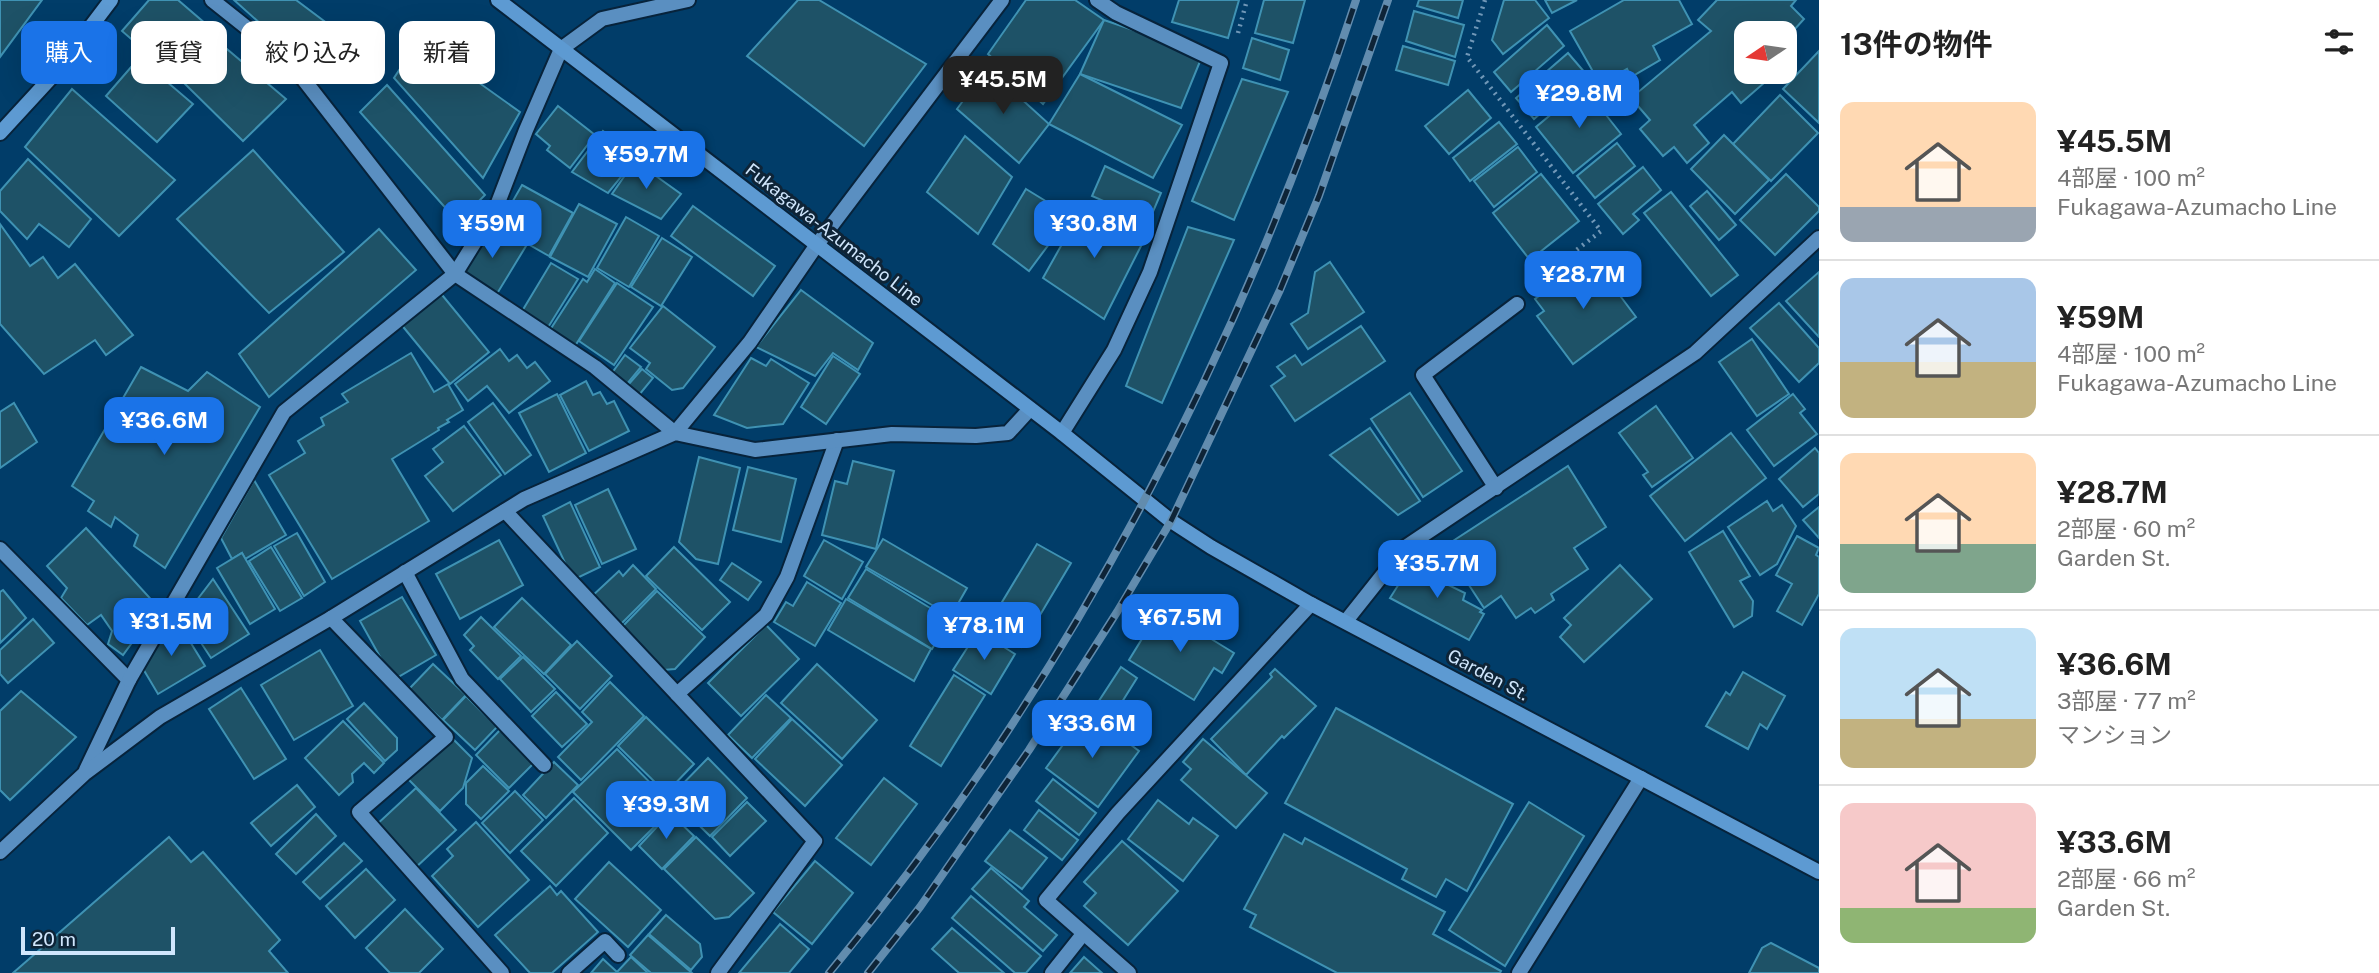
<!DOCTYPE html>
<html lang="ja">
<head>
<meta charset="utf-8">
<style>
  :root { --surface:#fff; --page:#f6f6f6; --text:#222; --muted:#767676; --line:#e0e0e0; --accent:#1a73e8 }
  body { margin:0; font-family:"Public Sans","Noto Sans JP",sans-serif; background:var(--page); color:var(--text); height:100vh; display:flex; flex-direction:column; font-size:26px; white-space:nowrap }
  * { box-sizing:border-box; margin:0 }
  p { font-size:23px; color:var(--muted) }
  .icon { flex:none; width:38px; height:38px; fill:none; stroke:currentColor; stroke-width:2; stroke-linecap:round; stroke-linejoin:round }
  .map { position:relative; flex:1; overflow:hidden }
  .sheet { display:flex; flex-direction:column; background:var(--surface); width:560px }
  .sheet>* { flex:none }
  .banner { position:absolute; left:21px; top:21px; width:665px; height:63px; display:flex; gap:14px }
  .needle { width:46px; rotate:257deg }
  .buttons { position:absolute; left:1734px; top:21px; display:grid; gap:14px }
  .buttons a { display:grid; place-items:center; width:63px; height:63px; border-radius:14px; background:var(--surface); box-shadow:0 7px 28px #0002; font-size:35px }
  .scale { position:absolute; left:21px; bottom:18px; width:154px; box-sizing:border-box; padding-left:7px; border:4px solid #d0e6fc; border-top:0; font-size:19px; line-height:24px; white-space:nowrap; color:#d0e6fc; -webkit-text-stroke:5px #0e2437; paint-order:stroke }
  .price { position:absolute; translate:-50% -60px; padding:0 16px; border-radius:14px; background:var(--accent); color:#fff; font-size:23px; line-height:46px; filter:drop-shadow(0 2px 4px #0008) }
  .price::after { content:''; position:absolute; left:50%; top:42px; width:21px; height:16px; margin-left:-10px; background:inherit; clip-path:polygon(0 0,100% 0,50% 100%) }
  .price.on { background:#222; color:#fff }
  ul { padding:0; list-style:none }
  li { display:flex; align-items:center; gap:21px; height:175px; padding:0 21px }
  li+li { border-top:2px solid var(--line) }
  li span { display:grid; place-items:center; flex:none; width:196px; height:140px; border-radius:14px; color:#555 }
  li>.icon { margin-inline-start:auto }
  span .icon { width:84px; height:84px; fill:#fffc; stroke-width:1 }
  li b { font-size:30px }
  h2 { display:flex; justify-content:space-between; align-items:center; height:84px; padding:0 21px; font-size:30px }
  .pill { padding:0 24px; border-radius:14px; background:var(--surface); box-shadow:0 7px 28px #0002; font-size:24px; line-height:63px }
  .pill.on { background:var(--accent); color:#fff }
  main { display:flex; flex:1; min-height:0 }
  .map>svg:first-child { display:block }
  .building { fill:#1e5267; stroke:#3f92b3; stroke-width:2 }
  .lines { fill:none; stroke-linecap:round; stroke-linejoin:round }
  .lane-casing { stroke:#07233b; stroke-width:18 }
  .street-casing { stroke:#07233b; stroke-width:18 }
  .secondary-casing { stroke:#07233b; stroke-width:18 }
  .path { stroke:#7198b8; stroke-width:4.5; stroke-dasharray:2 5; stroke-linecap:butt }
  .lane { stroke:#5a8fc1; stroke-width:14 }
  .street { stroke:#5a8fc1; stroke-width:14 }
  .secondary { stroke:#5d9ad2; stroke-width:14 }
  .rail-casing { stroke:#628cae; stroke-width:8 }
  .rail { stroke:#0e2437; stroke-width:5; stroke-dasharray:16; stroke-linecap:butt }
  .labels { text-anchor:middle; stroke-width:6; stroke-linejoin:round; paint-order:stroke }
  .street-label { font-size:18px; fill:#d0e6fc; stroke:#0e2437 }
</style>
</head>
<body>
<main>
<div class="map">
<svg width="1819" height="973" viewBox="0 0 1819 973">
  <rect width="100%" height="100%" fill="#013d69"/>
  <!-- building -->
  <g class="building">
    <path d="M0 0H42L0 57Z"/>
    <path d="M149 0H178L214 31 176 78 122 31Z"/>
    <path d="M234 0H296L328 24 302 61Z"/>
    <path d="M798 0H819L926 64 864 146 747 56Z"/>
    <path d="M1026 0H1075L1104 20 1043 104 988 54Z"/>
    <path d="M1179 0H1239L1228 38 1172 22Z"/>
    <path d="M1264 0H1305L1293 43 1255 33Z"/>
    <path d="M1419 0H1463L1458 18 1417 6Z"/>
    <path d="M1504 0H1535L1549 18 1503 54 1492 40Z"/>
    <path d="M1545 0H1577L1552 13Z"/>
    <path d="M1624 0H1679L1692 24 1653 46 1660 60 1631 77 1627 69 1600 84 1570 31Z"/>
    <path d="M1717 0H1796L1791 6 1804 19 1785 40V33H1746V72H1755L1764 83 1741 103 1732 92 1694 125 1709 143 1687 163 1674 147 1663 156 1640 129 1650 120 1631 98 1711 31 1698 20Z"/>
    <path d="M1414 11 1464 25 1455 57 1406 41Z"/>
    <path d="M1104 20 1203 54 1181 108 1080 74Z"/>
    <path d="M1547 25 1564 46 1511 92 1494 72Z"/>
    <path d="M1252 38 1289 50 1280 80 1243 68Z"/>
    <path d="M419 40 520 112 483 178 394 78Z"/>
    <path d="M221 44 286 99 243 141 184 83Z"/>
    <path d="M1403 46 1455 61 1448 85 1396 70Z"/>
    <path d="M1819 51V123L1783 89Z"/>
    <path d="M1568 53 1586 74 1534 119 1516 98Z"/>
    <path d="M139 58 193 104 157 142 106 96Z"/>
    <path d="M987 68 1049 124 1019 163 957 109Z"/>
    <path d="M1080 74 1182 125 1153 178 1049 124Z"/>
    <path d="M1242 79 1288 92 1234 220 1192 201Z"/>
    <path d="M387 85 485 195 458 222 360 112Z"/>
    <path d="M1584 87 1621 134 1573 173 1536 127Z"/>
    <path d="M72 89 175 180 119 236 25 147Z"/>
    <path d="M1468 90 1491 118 1449 154 1425 126Z"/>
    <path d="M1780 95 1818 133 1771 181 1733 144Z"/>
    <path d="M558 106 595 135 570 168 547 150 550 146 536 134Z"/>
    <path d="M1499 122 1517 144 1470 181 1453 158Z"/>
    <path d="M603 131 638 156 608 193 572 172Z"/>
    <path d="M1724 135 1769 180 1735 214 1691 169Z"/>
    <path d="M965 136 1012 177 978 234 927 192Z"/>
    <path d="M1617 143 1635 166 1595 198 1577 176Z"/>
    <path d="M1518 147 1537 172 1494 207 1474 181Z"/>
    <path d="M253 150 344 252 269 313 177 219Z"/>
    <path d="M28 159 91 219 69 247 39 224 27 239 0 211V191Z"/>
    <path d="M635 161 681 194 661 219 612 194Z"/>
    <path d="M1105 166 1161 193 1149 221 1092 196Z"/>
    <path d="M1643 167 1661 190 1633 214 1639 220 1623 234 1598 204Z"/>
    <path d="M1541 174 1579 221 1530 260 1493 213Z"/>
    <path d="M1786 174 1819 207V211L1775 255 1740 220Z"/>
    <path d="M522 185 573 213 549 256 498 227Z"/>
    <path d="M1026 189 1070 216 1029 271 993 244Z"/>
    <path d="M1707 191 1736 225 1719 240 1690 206Z"/>
    <path d="M1671 192 1738 275 1711 296 1644 213Z"/>
    <path d="M1085 203 1144 240 1104 319 1043 278Z"/>
    <path d="M579 204 617 224 588 277 550 257Z"/>
    <path d="M693 206 775 266 753 296 671 236Z"/>
    <path d="M626 217 659 236 629 287 597 268Z"/>
    <path d="M489 223 526 246 495 297 457 274Z"/>
    <path d="M0 224 30 266 43 257 58 278 75 264 133 335 106 355 95 340 44 374 0 324Z"/>
    <path d="M1188 227 1234 240 1162 403 1126 386Z"/>
    <path d="M379 229 416 270 269 397 239 354Z"/>
    <path d="M662 238 692 257 661 306 631 287Z"/>
    <path d="M1591 257 1636 317 1573 364 1537 316 1544 311 1535 299Z"/>
    <path d="M1330 262 1364 312 1308 349 1291 324 1308 313 1315 272Z"/>
    <path d="M551 263 578 279 547 329 521 313Z"/>
    <path d="M595 269 615 283 575 346 550 330 583 279 587 282Z"/>
    <path d="M1819 272V337L1786 301Z"/>
    <path d="M617 283 653 307 614 365 579 341Z"/>
    <path d="M438 290 489 352 450 384 400 323Z"/>
    <path d="M801 290 873 343 858 370 833 353 815 376 756 347Z"/>
    <path d="M1779 303 1819 348V363L1799 382 1750 328Z"/>
    <path d="M663 306 715 347 683 388 672 390 646 369 650 363 630 348Z"/>
    <path d="M1361 326 1385 361 1295 421 1271 386 1285 376 1277 367 1295 355 1302 365Z"/>
    <path d="M1752 339 1789 394 1757 416 1719 362Z"/>
    <path d="M500 349 509 361 517 355 527 368 535 362 550 381 509 413 487 386 468 401 455 384Z"/>
    <path d="M411 353 434 392 448 384 463 410 447 420 449 422 438 428 439 430 392 459 429 521 332 579 269 475 305 453 298 441 324 425 321 418 348 402 342 394Z"/>
    <path d="M625 355 641 367 627 384 612 373Z"/>
    <path d="M833 356 860 374 826 424 801 407Z"/>
    <path d="M751 358 766 366 771 359 809 383 783 424 747 428 714 415Z"/>
    <path d="M141 367 188 391 207 372 260 407 165 568 134 546 138 535 115 517 111 527 88 511 94 501 72 486Z"/>
    <path d="M642 369 653 378 639 395 628 385Z"/>
    <path d="M586 381 593 395 600 392 607 404 614 401 629 431 589 451 560 395Z"/>
    <path d="M1410 393 1462 471 1423 497 1371 419Z"/>
    <path d="M557 394 586 453 549 472 519 413Z"/>
    <path d="M1793 394 1805 409 1800 413 1817 434 1774 466 1747 430Z"/>
    <path d="M14 403 37 442 0 468V412Z"/>
    <path d="M493 403 531 455 505 474 468 422Z"/>
    <path d="M1656 406 1693 458 1652 487 1643 475 1648 472 1619 433Z"/>
    <path d="M464 426 501 475 453 511 425 476 443 462 433 449Z"/>
    <path d="M1370 428 1420 501 1398 515 1330 455Z"/>
    <path d="M1731 433 1766 478 1685 541 1650 496Z"/>
    <path d="M1815 448 1819 453V494L1803 507 1779 479Z"/>
    <path d="M699 457 740 468 718 564 696 559 679 542Z"/>
    <path d="M853 461 894 471 876 549 822 535 835 481 847 484Z"/>
    <path d="M1568 466 1606 527 1574 548 1588 569 1551 594 1554 600 1535 613 1531 608 1516 618 1501 596 1484 608 1465 579 1460 582 1448 563 1442 567 1433 554Z"/>
    <path d="M748 467 796 479 781 542 733 530Z"/>
    <path d="M254 480 286 535 245 559 242 553 232 559 221 538Z"/>
    <path d="M608 489 636 549 602 564 575 505Z"/>
    <path d="M1767 501 1773 511 1782 505 1796 526 1777 564 1760 575 1728 527Z"/>
    <path d="M570 502 600 567 573 580 543 516Z"/>
    <path d="M1819 507V538L1803 520Z"/>
    <path d="M86 528 158 607 123 655 108 644 112 631 101 615 87 625 61 598 67 588 47 566Z"/>
    <path d="M1723 531 1750 576 1740 581 1753 601 1752 616 1734 627 1689 552Z"/>
    <path d="M297 533 325 582 304 596 274 546Z"/>
    <path d="M1797 536 1819 548 1816 555 1819 557V594L1802 625 1777 611 1792 584 1776 575Z"/>
    <path d="M883 539 967 588 951 616 866 567Z"/>
    <path d="M499 540 523 585 460 619 436 574Z"/>
    <path d="M824 540 863 562 842 599 804 576Z"/>
    <path d="M1037 544 1071 563 1021 647 987 627Z"/>
    <path d="M271 547 302 598 280 611 249 561Z"/>
    <path d="M674 547 730 602 702 630 646 576Z"/>
    <path d="M242 553 275 609 250 624 217 568Z"/>
    <path d="M1422 556 1443 574 1440 581 1465 593 1463 600 1482 610 1480 612 1484 614 1469 640 1390 598 1411 565 1416 568Z"/>
    <path d="M732 563 761 582 748 600 720 580Z"/>
    <path d="M633 565 656 589 618 627 590 598 619 571 623 576Z"/>
    <path d="M1620 565 1652 599 1584 662 1560 637 1571 625 1564 618Z"/>
    <path d="M866 569 950 620 932 649 848 598Z"/>
    <path d="M213 579 249 634 211 658 184 617Z"/>
    <path d="M807 582 841 603 815 646 774 622 786 602 793 606Z"/>
    <path d="M3 590 26 618 0 643V592Z"/>
    <path d="M657 591 705 637 675 669 663 670 620 629Z"/>
    <path d="M402 597 436 655 393 680 360 621Z"/>
    <path d="M522 598 571 645 544 674 494 627Z"/>
    <path d="M846 599 931 649 914 681 828 630Z"/>
    <path d="M1161 608 1234 653 1222 673 1214 668 1194 700 1129 660Z"/>
    <path d="M173 614 205 666 158 694 142 667 146 664 144 661Z"/>
    <path d="M481 617 521 656 498 679 470 650 474 646 464 635Z"/>
    <path d="M33 619 54 643 8 683 0 674V650Z"/>
    <path d="M766 625 799 659 741 716 708 683Z"/>
    <path d="M978 631 1015 654 991 694 953 670Z"/>
    <path d="M577 641 612 676 580 709 545 674Z"/>
    <path d="M320 650 353 706 294 740 261 685Z"/>
    <path d="M523 657 555 689 531 712 500 679Z"/>
    <path d="M433 664 466 695 442 720 409 689Z"/>
    <path d="M817 664 877 720 842 759 781 703Z"/>
    <path d="M1121 667 1137 678 1110 721 1093 710Z"/>
    <path d="M1275 669 1316 706 1284 738 1282 736 1246 775 1211 739 1272 677 1270 674Z"/>
    <path d="M1743 672 1785 696 1767 729 1760 724 1748 749 1706 726 1726 692 1730 695Z"/>
    <path d="M954 675 985 695 941 766 910 746Z"/>
    <path d="M610 682 644 716 581 780 558 757 592 722 582 712Z"/>
    <path d="M241 688 286 759 254 779 209 709Z"/>
    <path d="M21 691 76 737 10 800 0 790V711Z"/>
    <path d="M556 692 587 724 562 747 532 716Z"/>
    <path d="M766 695 791 718 752 758 728 735Z"/>
    <path d="M466 696 497 727 475 750 443 720Z"/>
    <path d="M364 703 397 738V750L385 761 347 719Z"/>
    <path d="M1336 708 1513 804 1467 891 1446 879 1436 897 1402 879 1407 869 1285 803Z"/>
    <path d="M1087 712 1139 751 1098 807 1046 768Z"/>
    <path d="M646 717 694 764 666 793 618 746Z"/>
    <path d="M792 719 842 765 805 806 755 759Z"/>
    <path d="M343 721 384 763 374 773 364 763 352 774 353 782 339 795 305 758Z"/>
    <path d="M501 729 535 762 509 788 476 755Z"/>
    <path d="M450 736 472 758 463 788 440 811 407 778Z"/>
    <path d="M1203 739 1267 793 1236 828 1181 780 1191 769 1183 762Z"/>
    <path d="M617 749 674 807 631 850 573 792Z"/>
    <path d="M708 758 747 798 710 836 670 797Z"/>
    <path d="M554 762 578 785 546 818 523 795Z"/>
    <path d="M483 766 509 791 481 819 466 804V783Z"/>
    <path d="M884 778 917 804 871 865 836 838Z"/>
    <path d="M1053 779 1096 813 1079 835 1036 801Z"/>
    <path d="M297 785 315 807 271 846 251 823Z"/>
    <path d="M416 788 456 830 414 869 374 827Z"/>
    <path d="M515 791 543 820 510 853 482 823Z"/>
    <path d="M574 798 608 833 556 886 521 851Z"/>
    <path d="M1158 800 1189 824 1193 818 1218 836 1183 881 1128 839Z"/>
    <path d="M747 802 766 821 730 856 712 837Z"/>
    <path d="M1529 802 1584 836 1505 966 1449 930Z"/>
    <path d="M1039 810 1078 840 1062 860 1024 830Z"/>
    <path d="M670 813 694 836 662 869 639 846Z"/>
    <path d="M316 814 336 836 296 874 276 854Z"/>
    <path d="M476 822 529 880 478 927 432 876 453 856 447 849Z"/>
    <path d="M1010 830 1047 858 1022 889 985 861Z"/>
    <path d="M1284 834 1302 844 1305 838 1445 912 1433 934 1501 971 1500 973H1337L1250 927 1256 915 1244 909Z"/>
    <path d="M169 837 191 862 203 852 280 940 269 951 288 973H13Z"/>
    <path d="M696 837 754 893 729 917 715 919 664 869Z"/>
    <path d="M1122 841 1178 891 1128 945 1084 906 1096 893 1084 882Z"/>
    <path d="M344 843 362 861 320 899 303 882Z"/>
    <path d="M815 861 853 893 812 944 773 912Z"/>
    <path d="M609 862 661 910 628 947 575 899Z"/>
    <path d="M991 868 1029 901 1024 907 1057 935 1043 951 972 889Z"/>
    <path d="M366 869 395 900 355 938 326 906Z"/>
    <path d="M550 886 557 895 561 891 598 932 552 973H530L495 935Z"/>
    <path d="M971 896 1041 956 1026 973H1015L952 918Z"/>
    <path d="M405 909 443 949 419 973H390L366 948Z"/>
    <path d="M666 915 700 944 702 957 691 970 649 934Z"/>
    <path d="M780 924 809 949 789 973H739Z"/>
    <path d="M952 928 1004 973H959L932 949Z"/>
    <path d="M648 935 692 973H651L630 955Z"/>
    <path d="M1771 943 1819 968V973H1749L1762 948Z"/>
    <path d="M631 957 648 973H591L603 959 617 972Z"/>
    <path d="M1084 957 1102 973H1070Z"/>
  </g>
  <g class="lines">
    <defs>
      <g id="lane">
        <path d="M569 973 605 941 618 955"/>
        <path d="M1052 973 1083 934"/>
      </g>
      <g id="street">
        <path d="M212 0 290 62 455 274 595 367 675 433 750 342 816 246 1002 0"/>
        <path d="M1062 433 1114 350 1150 272 1221 63 1116 13 1097 0"/>
        <path d="M1496 488 1423 375 1517 304"/>
        <path d="M505 511 815 841 718 973"/>
        <path d="M0 549 129 680 86 770"/>
        <path d="M405 572 462 679 544 765"/>
        <path d="M331 618 446 737 359 812 502 973"/>
        <path d="M1346 621 1404 548 1695 353 1819 238"/>
        <path d="M129 680 284 412 455 274 496 208 526 130 561 49 602 19 688 0"/>
        <path d="M677 694 766 615 787 577 837 440"/>
        <path d="M0 852 84 774 160 717 331 618 524 499 675 433 755 450 892 434 976 436 1008 433 1030 409"/>
        <path d="M1129 973 1046 900 1118 813 1311 604"/>
        <path d="M1519 973 1641 778"/>
      </g>
      <g id="secondary">
        <path d="M498 0 1062 433 1171 521 1211 547 1311 604 1819 872"/>
        <path d="M0 133 58 70 111 0"/>
      </g>
    </defs>
    <!-- lane casing -->
    <use href="#lane" class="lane-casing"/>
    <!-- street casing -->
    <use href="#street" class="street-casing"/>
    <!-- secondary casing -->
    <use href="#secondary" class="secondary-casing"/>
    <!-- path -->
    <g class="path">
      <path d="M1485 0 1467 57 1601 231 1539 279"/>
      <path d="M1238 33 1247 0"/>
    </g>
    <!-- lane -->
    <use href="#lane" class="lane"/>
    <!-- street -->
    <use href="#street" class="street"/>
    <!-- secondary -->
    <use href="#secondary" class="secondary"/>
    <defs>
      <g id="rail">
        <path d="M829 973C1067 686 1240 354 1356 0"/>
        <path d="M868 973 920 907 1029 750 1117 612 1171 521 1280 290 1319 196 1388 0"/>
      </g>
    </defs>
    <!-- rail casing -->
    <use href="#rail" class="rail-casing"/>
    <!-- rail -->
    <use href="#rail" class="rail"/>
  </g>
  <g class="labels">
    <!-- street labels -->
    <g class="street-label">
      <text transform="translate(834 235) rotate(38)" y="6">Fukagawa-Azumacho Line</text>
      <text transform="translate(1488 675) rotate(28)" y="6">Garden St.</text>
    </g>
  </g>
</svg>
<div class="buttons">
<a><svg class="needle" viewBox="-14 -14 28 28"><path d="M0-13l5 13h-10z" fill="#e53935"/><path d="M0 13l5-13h-10z" fill="#767676"/></svg></a>
</div>
<div class="scale">20 m</div>
<b class="price on" style="left:1003px;top:116px">¥45.5M</b>
<b class="price" style="left:1579px;top:130px">¥29.8M</b>
<b class="price" style="left:646px;top:191px">¥59.7M</b>
<b class="price" style="left:492px;top:260px">¥59M</b>
<b class="price" style="left:1094px;top:260px">¥30.8M</b>
<b class="price" style="left:1583px;top:311px">¥28.7M</b>
<b class="price" style="left:164px;top:457px">¥36.6M</b>
<b class="price" style="left:1437px;top:600px">¥35.7M</b>
<b class="price" style="left:1180px;top:654px">¥67.5M</b>
<b class="price" style="left:171px;top:658px">¥31.5M</b>
<b class="price" style="left:984px;top:662px">¥78.1M</b>
<b class="price" style="left:1092px;top:760px">¥33.6M</b>
<b class="price" style="left:666px;top:841px">¥39.3M</b>
<div class="banner">
<a class="pill on">購入</a>
<a class="pill">賃貸</a>
<a class="pill">絞り込み</a>
<a class="pill">新着</a>
</div>
</div>
<section class="sheet">
<h2>13件の物件<svg class="icon" aria-label="filters" viewBox="0 0 24 24"><path d="M4 7h16M4 17h16"/><circle cx="9" cy="7" r="2"/><circle cx="15" cy="17" r="2"/></svg></h2>
<ul>
<li><span style="background:linear-gradient(#ffd9b3 75%,#9aa5b1 0)"><svg class="icon" aria-label="home" viewBox="0 0 24 24"><path d="M3 11l9-7 9 7M6 9v11h12V9"/></svg></span><div><b>¥45.5M</b><p>4部屋 · 100 m²</p><p>Fukagawa-Azumacho Line</p></div></li>
<li><span style="background:linear-gradient(#a9c7e8 60%,#c2b280 0)"><svg class="icon" aria-label="home" viewBox="0 0 24 24"><path d="M3 11l9-7 9 7M6 9v11h12V9"/></svg></span><div><b>¥59M</b><p>4部屋 · 100 m²</p><p>Fukagawa-Azumacho Line</p></div></li>
<li><span style="background:linear-gradient(#ffd9b3 65%,#7fa58c 0)"><svg class="icon" aria-label="home" viewBox="0 0 24 24"><path d="M3 11l9-7 9 7M6 9v11h12V9"/></svg></span><div><b>¥28.7M</b><p>2部屋 · 60 m²</p><p>Garden St.</p></div></li>
<li><span style="background:linear-gradient(#bfe0f5 65%,#c2b280 0)"><svg class="icon" aria-label="home" viewBox="0 0 24 24"><path d="M3 11l9-7 9 7M6 9v11h12V9"/></svg></span><div><b>¥36.6M</b><p>3部屋 · 77 m²</p><p>マンション</p></div></li>
<li><span style="background:linear-gradient(#f6c9c9 75%,#8fb573 0)"><svg class="icon" aria-label="home" viewBox="0 0 24 24"><path d="M3 11l9-7 9 7M6 9v11h12V9"/></svg></span><div><b>¥33.6M</b><p>2部屋 · 66 m²</p><p>Garden St.</p></div></li>
</ul>
</section>
</main>
</body>
</html>
